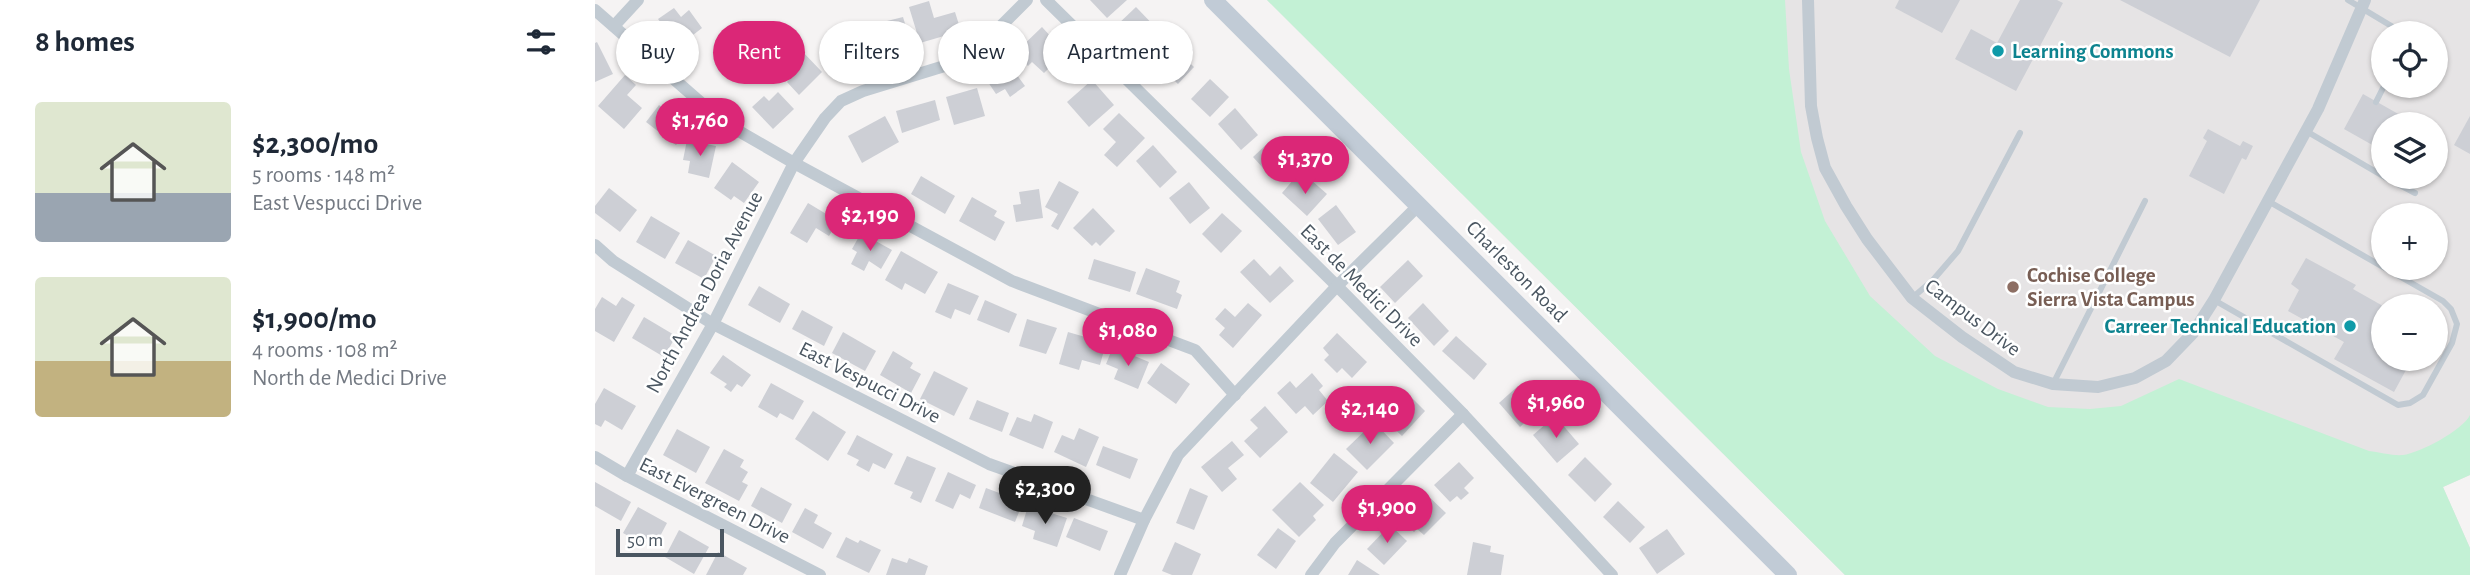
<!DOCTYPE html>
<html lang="en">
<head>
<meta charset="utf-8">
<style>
  :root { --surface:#fff; --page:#f2f2f3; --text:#1f2937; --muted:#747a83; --accent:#db2777 }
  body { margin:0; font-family:"Alegreya Sans",sans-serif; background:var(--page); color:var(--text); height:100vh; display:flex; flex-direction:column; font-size:26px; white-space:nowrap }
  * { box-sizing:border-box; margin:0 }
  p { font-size:23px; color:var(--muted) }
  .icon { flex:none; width:38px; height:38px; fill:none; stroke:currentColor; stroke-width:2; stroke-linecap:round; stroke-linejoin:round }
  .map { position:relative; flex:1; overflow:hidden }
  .panel { display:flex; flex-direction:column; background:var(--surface); width:595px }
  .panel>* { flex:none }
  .guide { position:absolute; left:21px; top:21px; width:665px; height:63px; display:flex; gap:14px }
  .fabs { position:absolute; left:1776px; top:21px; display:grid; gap:14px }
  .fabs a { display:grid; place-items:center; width:77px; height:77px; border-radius:50%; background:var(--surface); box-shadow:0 2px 5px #0004; font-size:35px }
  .scale { position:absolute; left:21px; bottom:18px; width:108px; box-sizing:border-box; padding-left:7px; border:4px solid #4a5661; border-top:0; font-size:19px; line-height:24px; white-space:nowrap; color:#4a5661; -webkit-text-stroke:5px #fff; paint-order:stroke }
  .price { position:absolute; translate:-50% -60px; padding:0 16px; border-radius:24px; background:var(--accent); color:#fff; font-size:23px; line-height:46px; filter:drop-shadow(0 2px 4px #0008) }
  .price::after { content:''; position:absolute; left:50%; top:42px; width:21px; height:16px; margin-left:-10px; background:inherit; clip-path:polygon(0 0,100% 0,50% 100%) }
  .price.on { background:#222; color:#fff }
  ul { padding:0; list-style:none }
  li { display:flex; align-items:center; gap:21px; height:175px; padding:0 35px }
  li span { display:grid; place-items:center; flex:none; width:196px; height:140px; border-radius:7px; color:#555 }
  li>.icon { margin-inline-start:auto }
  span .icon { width:84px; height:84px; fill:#fffc; stroke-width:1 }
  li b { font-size:30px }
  h2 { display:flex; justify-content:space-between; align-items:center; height:84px; padding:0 35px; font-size:30px }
  .pill { padding:0 24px; border-radius:32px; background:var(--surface); box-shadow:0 2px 5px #0004; font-size:24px; line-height:63px }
  .pill.on { background:var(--accent); color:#fff }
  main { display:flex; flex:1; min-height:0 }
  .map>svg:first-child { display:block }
  .education { fill:#e6e4e5; fill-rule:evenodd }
  .green { fill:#c3f1d5 }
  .building { fill:#cdcfd5 }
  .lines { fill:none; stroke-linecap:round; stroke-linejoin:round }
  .lane { stroke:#c1cad2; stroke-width:6 }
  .street { stroke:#c1cad2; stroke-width:12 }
  .secondary { stroke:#c1cbd6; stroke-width:18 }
  .culture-dot { fill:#0f9aa8; stroke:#fff; stroke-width:2.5 }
  .education-dot { fill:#8d6e63; stroke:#fff; stroke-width:2.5 }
  .labels { text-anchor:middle; stroke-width:5; stroke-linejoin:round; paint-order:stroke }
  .culture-label { font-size:21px; font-weight:bold; fill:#0d838f; stroke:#fff; text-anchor:start }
  .street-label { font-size:21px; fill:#4a5661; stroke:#fff }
  .education-label { font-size:21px; font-weight:bold; fill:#785e54; stroke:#fff; text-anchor:start }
</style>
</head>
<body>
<main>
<section class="panel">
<h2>8 homes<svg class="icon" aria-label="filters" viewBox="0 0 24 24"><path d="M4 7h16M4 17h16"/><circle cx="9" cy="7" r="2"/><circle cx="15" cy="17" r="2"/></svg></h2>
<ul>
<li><span style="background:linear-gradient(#dfe7d0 65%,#9aa5b1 0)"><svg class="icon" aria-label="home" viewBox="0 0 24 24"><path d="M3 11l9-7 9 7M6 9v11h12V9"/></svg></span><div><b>$2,300/mo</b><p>5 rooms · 148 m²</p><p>East Vespucci Drive</p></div></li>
<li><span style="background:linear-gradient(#dfe7d0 60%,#c2b280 0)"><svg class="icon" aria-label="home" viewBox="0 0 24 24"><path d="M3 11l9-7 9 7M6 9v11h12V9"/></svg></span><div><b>$1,900/mo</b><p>4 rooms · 108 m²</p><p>North de Medici Drive</p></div></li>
</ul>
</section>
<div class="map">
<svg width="1875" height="575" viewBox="0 0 1875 575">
  <rect width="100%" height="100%" fill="#f5f3f3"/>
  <!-- education -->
  <path class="education" d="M672 0H1875V475L1848 487 1875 548V575H1250ZM1788 33H1841V86H1788ZM1788 124H1841V177H1788ZM1788 215H1841V268H1788ZM1788 306H1841V359H1788Z"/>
  <!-- green -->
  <path class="green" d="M672 0H1190L1194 69 1206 152 1230 221 1275 296 1340 356 1403 389 1453 407 1495 409 1526 406 1584 379 1774 451C1784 452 1798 456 1808 455 1825 453 1868 430 1875 415V475L1848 487 1875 548V575H1250Z"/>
  <!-- building -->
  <g class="building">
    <path d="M495 0H532L512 18Z"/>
    <path d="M1304 0H1365L1347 33 1300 8Z"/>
    <path d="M1425 0H1462L1468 3 1421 91 1360 59 1376 29 1402 43Z"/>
    <path d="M1525 0H1665L1635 57Z"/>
    <path d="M334 1 339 18 360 12 366 31 325 43 314 7Z"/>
    <path d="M541 7 566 33 544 53 520 27Z"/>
    <path d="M79 8 86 17 94 10 107 28 84 46 63 19Z"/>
    <path d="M308 17 317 46 285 55 280 36 292 33 288 22Z"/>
    <path d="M447 27 470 52 449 73 437 62 433 66 420 53Z"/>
    <path d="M253 33 256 44 269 41 274 58 241 67 233 39Z"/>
    <path d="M574 40 581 47 588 40 598 50 590 58 599 67 583 84 556 58Z"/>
    <path d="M2 42 18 74 0 82V43Z"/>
    <path d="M206 50 227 72 204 95 192 82 200 73 192 64Z"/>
    <path d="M414 64 430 86 415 97 410 89 401 94 391 79Z"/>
    <path d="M30 75 41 85 32 95 47 108 29 129 3 106Z"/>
    <path d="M615 79 634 97 615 117 596 99Z"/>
    <path d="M497 80 519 105 494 127 472 102Z"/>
    <path d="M382 88 390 116 359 125 351 97Z"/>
    <path d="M183 92 199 109 178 129 157 107 169 96 174 101Z"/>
    <path d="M1768 94 1821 124H1788V151L1749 129Z"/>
    <path d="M340 100 345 120 307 133 301 111Z"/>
    <path d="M64 105 94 129 81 145 51 122Z"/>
    <path d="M640 108 663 135 646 150 623 124Z"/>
    <path d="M524 113 550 138 522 167 509 155 521 142 508 129Z"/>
    <path d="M290 116 304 142 267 163 253 136Z"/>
    <path d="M1875 116V154L1859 145Z"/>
    <path d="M1613 129 1645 146 1648 141 1658 146 1651 160 1647 158 1629 194 1594 176 1612 141 1608 138Z"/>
    <path d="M92 140 121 146 114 178 93 173 95 161 88 160Z"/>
    <path d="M674 142 683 152 686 148 699 162 679 180 658 157Z"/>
    <path d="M558 145 582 172 565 188 541 161Z"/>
    <path d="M137 162 164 182 149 203 139 196 136 200 119 188Z"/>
    <path d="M326 176 360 196 350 214 316 194Z"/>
    <path d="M699 179 710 188 716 180 732 194 712 216 687 193Z"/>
    <path d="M464 181 484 192 463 230 456 226 463 214 450 207Z"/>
    <path d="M594 182 615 208 595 224 574 198Z"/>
    <path d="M14 188 42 210 25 232 0 213V206Z"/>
    <path d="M444 189 448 218 421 222 418 205 426 204 424 192Z"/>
    <path d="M377 197 402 211 399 216 410 222 400 241 364 221Z"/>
    <path d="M213 203 243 221 234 236 221 228 212 243 195 233Z"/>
    <path d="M741 205 761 232 743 245 723 219Z"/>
    <path d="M498 208 520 231 505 246 501 242 497 246 478 228Z"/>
    <path d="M627 213 647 231 626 253 607 234Z"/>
    <path d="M56 216 85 233 70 259 41 242Z"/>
    <path d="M266 233 297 250 286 269 274 261 269 271 256 264 262 252 257 249Z"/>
    <path d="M93 240 121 256 109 279 80 263Z"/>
    <path d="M306 251 343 272 330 294 310 283 307 290 290 280Z"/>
    <path d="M1711 258 1761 285 1758 289 1788 306V359H1817L1799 392 1739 359 1749 342 1693 311 1704 290 1696 284Z"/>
    <path d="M499 259 541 272 535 292 493 279Z"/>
    <path d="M659 259 675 276 685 266 699 281 675 303 645 272Z"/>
    <path d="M813 260 828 276 800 303 785 287Z"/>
    <path d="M551 268 585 281 581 292 587 295 582 309 541 294Z"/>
    <path d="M353 283 384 296 375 315 360 309 356 319 340 312Z"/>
    <path d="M164 286 195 304 185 323 153 305Z"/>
    <path d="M7 297 21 306 27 297 40 305 19 342 0 331V309Z"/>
    <path d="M390 300 422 314 414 333 382 320Z"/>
    <path d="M653 303 667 315 638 348 624 335 630 328 620 319 630 308 640 317Z"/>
    <path d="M828 303 854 331 839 346 813 318Z"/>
    <path d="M207 310 238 327 229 346 197 329Z"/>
    <path d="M49 317 81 336 69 357 37 338Z"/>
    <path d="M432 319 462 328 451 354 424 346Z"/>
    <path d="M248 332 281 351 270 371 237 353Z"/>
    <path d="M473 332 511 343 505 365 487 360 484 370 464 364Z"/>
    <path d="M742 333 772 362 757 378 747 368 742 373 729 360 734 355 728 348Z"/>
    <path d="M861 336 892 364 879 380 847 351Z"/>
    <path d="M518 347 554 362 543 389 519 379 523 369 511 364Z"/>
    <path d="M298 351 318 363 315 368 326 374 316 393 285 375Z"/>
    <path d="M128 355 156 375 147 387 142 384 136 392 129 387 132 384 115 373Z"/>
    <path d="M566 363 595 384 581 404 552 383Z"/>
    <path d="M339 371 373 388 359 416 325 399Z"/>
    <path d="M717 373 728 386 724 390 733 401 718 415 710 406 701 414 682 393 695 381 701 388Z"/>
    <path d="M176 383 209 401 198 420 185 413 182 418 163 407Z"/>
    <path d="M923 386 944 409 925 427 904 403Z"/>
    <path d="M9 388 41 406 27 430 10 420 6 427 0 424V404Z"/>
    <path d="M814 395 830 411 807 436 790 420Z"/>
    <path d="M382 400 414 413 407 432 374 419Z"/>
    <path d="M670 406 693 432 665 458 649 441 663 428 655 420Z"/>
    <path d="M218 411 251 432 233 461 200 439Z"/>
    <path d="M439 414 458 422 448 449 414 435 422 417 436 422Z"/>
    <path d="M960 416 984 444 962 463 938 435Z"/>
    <path d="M779 422 799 443 772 470 751 449Z"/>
    <path d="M484 428 504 437 491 467 459 452 467 435 479 440Z"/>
    <path d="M82 429 115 447 101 473 68 455Z"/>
    <path d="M262 435 298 454 290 469 278 463 274 472 261 465 264 460 252 454Z"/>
    <path d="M637 441 649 455 633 468 642 479 627 492 606 467Z"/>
    <path d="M508 446 543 459 535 479 501 465Z"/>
    <path d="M129 449 149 460 145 467 153 472 147 482 153 485 144 501 110 483Z"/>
    <path d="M739 453 763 472 738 502 715 483Z"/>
    <path d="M312 456 341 468 326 503 315 498 318 492 299 484Z"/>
    <path d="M990 457 1017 484 1000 502 973 475Z"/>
    <path d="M864 462 879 478 869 488 874 493 866 500 862 496 855 502 839 485Z"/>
    <path d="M353 472 381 485 375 499 365 494 358 509 340 501Z"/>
    <path d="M0 482 36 502 26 521 0 506Z"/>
    <path d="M705 482 729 505 718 516 721 520 704 537 677 510Z"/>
    <path d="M166 487 197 504 187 523 156 506Z"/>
    <path d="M391 488 428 502 420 522 384 508Z"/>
    <path d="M595 488 613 496 599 530 581 523Z"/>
    <path d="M829 492 851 513 829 535 822 529 819 532 804 518Z"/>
    <path d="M1023 501 1050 527 1035 543 1008 517Z"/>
    <path d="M433 506 472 518 462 547 438 539 440 531 427 526Z"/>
    <path d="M43 507 72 523 61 544 50 538 46 543 28 533Z"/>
    <path d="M210 508 223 515 219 523 237 533 228 549 197 532Z"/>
    <path d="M479 518 513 531 505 551 471 537Z"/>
    <path d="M795 525 812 541 789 565 772 549Z"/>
    <path d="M683 528 701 541 681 569 662 555Z"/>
    <path d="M1072 529 1090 554 1062 574 1044 548Z"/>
    <path d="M84 530 114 547 99 574 70 557Z"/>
    <path d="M251 537 263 543 265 540 286 550 274 573 241 557Z"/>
    <path d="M580 542 606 554 597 575H577L567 571Z"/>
    <path d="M878 542 896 546 895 552 909 555 906 575H872Z"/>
    <path d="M123 552 152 568 148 575H111Z"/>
    <path d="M297 558 312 563 314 558 333 566 330 575H291Z"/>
    <path d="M762 560 785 575H753Z"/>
  </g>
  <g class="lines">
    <!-- lane -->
    <g class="lane">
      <path d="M1753 0 1808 33"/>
      <path d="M1781 102 1789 86"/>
      <path d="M1711 131 1788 176"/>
      <path d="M1790 177 1820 193"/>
      <path d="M1673 201 1788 267"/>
      <path d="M1317 298 1338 280 1363 251 1425 133"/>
      <path d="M1619 300 1803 405 1815 403 1828 395 1857 343 1862 324 1856 309 1848 301 1790 268"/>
      <path d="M1458 384 1550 201"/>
    </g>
    <!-- street -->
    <g class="street">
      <path d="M451 0 742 286 868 414 1017 575"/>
      <path d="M1213 0 1216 106 1222 138 1230 168 1251 206 1272 239 1317 298 1367 337 1419 372 1458 384 1503 387 1540 378 1571 361 1598 333 1619 300 1723 109 1770 0"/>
      <path d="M0 10 128 122 199 163 417 281 600 350 640 395"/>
      <path d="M19 26 43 0"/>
      <path d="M0 245 18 261 118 324 394 464 549 520"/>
      <path d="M0 457 32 476 225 575"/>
      <path d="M32 476 118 324 199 163 230 118 246 101 268 91 356 64 371 57 384 48 432 0"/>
      <path d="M525 575 549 520 583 455 742 286 824 205"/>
      <path d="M716 575 740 543 868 414"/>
    </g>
    <!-- secondary -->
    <path class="secondary" d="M618 0 1193 575"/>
  </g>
  <!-- markers -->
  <g class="culture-dot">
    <circle cx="1403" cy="51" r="7"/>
    <circle cx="1755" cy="326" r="7"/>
  </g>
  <circle class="education-dot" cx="1418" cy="287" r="7"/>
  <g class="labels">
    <!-- culture labels -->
    <g class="culture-label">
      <text x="1417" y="58">Learning Commons</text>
      <text x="1741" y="333" text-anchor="end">Carreer Technical Education</text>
    </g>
    <!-- street labels -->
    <g class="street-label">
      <text transform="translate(922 271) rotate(45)" y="7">Charleston Road</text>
      <text transform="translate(767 285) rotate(45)" y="7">East de Medici Drive</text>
      <text transform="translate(109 292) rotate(-62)" y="7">North Andrea Doria Avenue</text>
      <text transform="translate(1378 317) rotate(37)" y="7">Campus Drive</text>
      <text transform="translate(275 382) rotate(27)" y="7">East Vespucci Drive</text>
      <text transform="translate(120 500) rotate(27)" y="7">East Evergreen Drive</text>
    </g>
    <!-- education labels -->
    <g class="education-label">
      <text x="1432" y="282">Cochise College<tspan x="1432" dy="24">Sierra Vista Campus</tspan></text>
    </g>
  </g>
</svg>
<div class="fabs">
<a><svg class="icon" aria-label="locate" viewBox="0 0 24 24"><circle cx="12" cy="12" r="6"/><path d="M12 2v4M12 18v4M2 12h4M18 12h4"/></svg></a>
<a><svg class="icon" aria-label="layers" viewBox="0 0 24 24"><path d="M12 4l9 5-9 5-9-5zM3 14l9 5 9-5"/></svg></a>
<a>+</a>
<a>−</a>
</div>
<div class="scale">50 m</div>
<b class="price" style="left:105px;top:158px">$1,760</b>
<b class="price" style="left:710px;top:196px">$1,370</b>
<b class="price" style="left:275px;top:253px">$2,190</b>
<b class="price" style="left:533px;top:368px">$1,080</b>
<b class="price" style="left:961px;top:440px">$1,960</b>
<b class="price" style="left:775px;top:446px">$2,140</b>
<b class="price on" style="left:450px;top:526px">$2,300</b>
<b class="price" style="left:792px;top:545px">$1,900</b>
<div class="guide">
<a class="pill">Buy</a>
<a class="pill on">Rent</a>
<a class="pill">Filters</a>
<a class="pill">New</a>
<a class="pill">Apartment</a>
</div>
</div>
</main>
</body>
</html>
